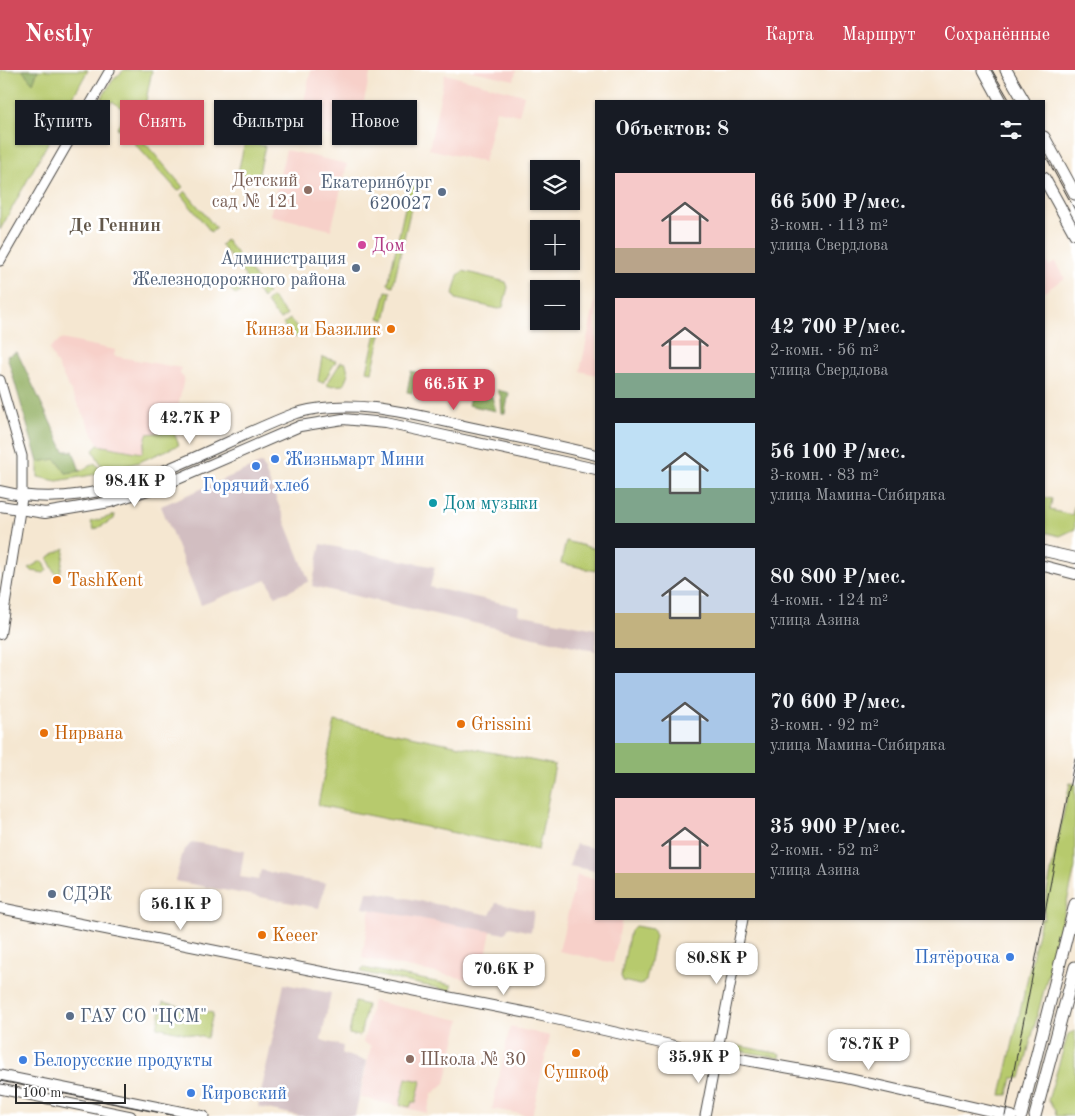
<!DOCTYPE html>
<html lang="ru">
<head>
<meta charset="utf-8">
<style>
  :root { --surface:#171b24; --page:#242831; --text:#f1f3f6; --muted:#9ea1a6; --accent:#d1495b }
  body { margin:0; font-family:"Old Standard TT",serif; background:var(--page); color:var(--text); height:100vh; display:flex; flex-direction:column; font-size:19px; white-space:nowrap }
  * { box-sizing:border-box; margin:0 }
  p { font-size:16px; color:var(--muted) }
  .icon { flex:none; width:28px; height:28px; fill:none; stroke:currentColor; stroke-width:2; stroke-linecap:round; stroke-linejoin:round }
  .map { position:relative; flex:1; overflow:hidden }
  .panel { position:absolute; left:595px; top:30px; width:450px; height:820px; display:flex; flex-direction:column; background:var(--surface); border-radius:0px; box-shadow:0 1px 4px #0004 }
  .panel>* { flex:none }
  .top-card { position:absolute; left:15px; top:30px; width:475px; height:45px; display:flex; gap:10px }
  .controls { position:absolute; left:530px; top:90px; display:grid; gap:10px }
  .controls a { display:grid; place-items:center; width:50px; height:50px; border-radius:0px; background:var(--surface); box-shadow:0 1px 4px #0004; font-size:25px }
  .scale { position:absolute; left:15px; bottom:12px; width:111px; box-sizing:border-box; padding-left:5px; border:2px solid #2b2b2b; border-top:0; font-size:14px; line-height:18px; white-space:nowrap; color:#2b2b2b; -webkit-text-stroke:4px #fff; paint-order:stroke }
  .price { position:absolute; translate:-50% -42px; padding:0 11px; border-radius:10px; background:#fff; color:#222; font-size:16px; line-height:32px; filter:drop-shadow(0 1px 2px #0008) }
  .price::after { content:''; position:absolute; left:50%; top:30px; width:15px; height:11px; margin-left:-8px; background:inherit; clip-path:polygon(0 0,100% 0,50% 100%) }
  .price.selected { background:var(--accent); color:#fff }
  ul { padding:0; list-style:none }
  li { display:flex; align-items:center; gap:15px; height:125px; padding:0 20px }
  li span { display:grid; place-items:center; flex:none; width:140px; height:100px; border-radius:0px; color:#555 }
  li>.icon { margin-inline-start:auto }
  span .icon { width:60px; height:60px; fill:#fffc; stroke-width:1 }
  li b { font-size:21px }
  h2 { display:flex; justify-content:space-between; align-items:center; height:60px; padding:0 20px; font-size:21px }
  .chip { padding:0 18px; border-radius:0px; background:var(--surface); box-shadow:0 1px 4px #0004; font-size:18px; line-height:45px }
  .chip.selected { background:var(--accent); color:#fff }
  header { display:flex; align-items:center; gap:30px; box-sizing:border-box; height:70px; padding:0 25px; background:var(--accent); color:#fff }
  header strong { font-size:24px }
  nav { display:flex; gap:28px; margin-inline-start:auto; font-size:18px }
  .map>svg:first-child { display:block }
  .built { fill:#f7d0c9 }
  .industrial { fill:#d2bec1 }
  .green { fill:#b7ca6d; stroke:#717a4c }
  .forest { fill:#91ae60; stroke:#5e6c46 }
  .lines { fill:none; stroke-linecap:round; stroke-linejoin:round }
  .tertiary-casing { stroke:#494744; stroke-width:11 }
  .secondary-casing { stroke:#494744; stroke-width:12 }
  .primary-casing { stroke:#494744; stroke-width:13 }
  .tertiary { stroke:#fff; stroke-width:9 }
  .secondary { stroke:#fff; stroke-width:10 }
  .primary { stroke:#fff; stroke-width:11 }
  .tram { stroke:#2b2b2b; stroke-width:1 }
  .education-dot { fill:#8d6e63; stroke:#fff; stroke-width:2 }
  .service-dot { fill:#5c6f8a; stroke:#fff; stroke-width:2 }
  .hotel-dot { fill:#d1479c; stroke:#fff; stroke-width:2 }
  .food-dot { fill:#e8710a; stroke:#fff; stroke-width:2 }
  .shop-dot { fill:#3f7fe0; stroke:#fff; stroke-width:2 }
  .culture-dot { fill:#0f9aa8; stroke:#fff; stroke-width:2 }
  .labels { text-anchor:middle; stroke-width:5; stroke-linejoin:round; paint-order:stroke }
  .education-label { font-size:18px; fill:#785e54; stroke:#fff; text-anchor:end }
  .service-label { font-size:18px; fill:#4e5e75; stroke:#fff; text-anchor:end }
  .hotel-label { font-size:18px; fill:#b23c85; stroke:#fff; text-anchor:start }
  .food-label { font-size:18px; fill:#c56008; stroke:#fff; text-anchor:start }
  .shop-label { font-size:18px; fill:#366cbe; stroke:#fff; text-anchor:start }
  .culture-label { font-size:18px; fill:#0d838f; stroke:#fff; text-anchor:start }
  .neighbourhood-label { font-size:19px; font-weight:bold; fill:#62574a; stroke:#fff }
</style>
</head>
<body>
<header>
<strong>Nestly</strong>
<nav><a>Карта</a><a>Маршрут</a><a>Сохранённые</a></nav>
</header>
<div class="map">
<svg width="1075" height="1046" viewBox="0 0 1075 1046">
  <rect width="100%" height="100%" fill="#fff"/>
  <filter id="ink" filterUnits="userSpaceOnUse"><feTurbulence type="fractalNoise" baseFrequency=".02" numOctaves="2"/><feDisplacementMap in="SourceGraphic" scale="10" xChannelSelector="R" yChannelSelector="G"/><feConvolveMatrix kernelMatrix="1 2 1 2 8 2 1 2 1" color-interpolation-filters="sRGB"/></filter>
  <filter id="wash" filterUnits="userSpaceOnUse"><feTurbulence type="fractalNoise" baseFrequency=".0096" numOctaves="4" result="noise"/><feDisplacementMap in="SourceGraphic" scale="20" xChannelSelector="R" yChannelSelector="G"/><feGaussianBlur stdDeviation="1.12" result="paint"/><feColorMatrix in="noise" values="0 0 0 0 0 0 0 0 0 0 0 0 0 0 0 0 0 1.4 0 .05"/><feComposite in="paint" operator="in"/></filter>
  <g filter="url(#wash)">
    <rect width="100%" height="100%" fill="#f5e7d1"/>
    <!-- built -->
    <g class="built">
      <path d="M311 0H371L355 71 298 58Z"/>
      <path d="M468 0H514L516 1 514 10Z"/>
      <path d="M445 4 524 25 519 45 496 40 484 92 429 79Z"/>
      <path d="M286 80 347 94 331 160 270 145Z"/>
      <path d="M1044 188 1049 196 1055 192 1065 208 1044 222Z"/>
      <path d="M596 228V305L580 301Z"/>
      <path d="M61 269 115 280 114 286 181 298 180 304 184 308 173 361 179 375 139 392 112 400 49 279Z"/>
      <path d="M577 805 596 809V849H622L613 893 559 881Z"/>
      <path d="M370 839 491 861 481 912 362 888Z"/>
      <path d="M373 931 460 950 445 1013 432 1024 427 1043 360 1027 371 976 363 973Z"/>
      <path d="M510 957 550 966 532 1046 492 1039Z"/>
    </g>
    <!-- industrial -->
    <g class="industrial">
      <path d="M262 393 309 511 290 521 275 526 267 510 201 535 161 436Z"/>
      <path d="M321 474 435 497 430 517 519 537 518 544 596 559V581L312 516Z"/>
      <path d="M192 772 244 781 240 807 258 810 261 800 293 808 326 813 319 838 175 811 183 782Z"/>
      <path d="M576 774 596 779V801L569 796Z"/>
      <path d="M367 822H376L490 845 496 833 534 841 531 862 509 857 505 864 363 838Z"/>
      <path d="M284 914 331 923 321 970 343 976 342 984 367 991 355 1046H300L258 1037Z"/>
    </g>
    <!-- green -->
    <g class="green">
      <path d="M0 0H88L0 160Z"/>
      <path d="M124 0H152L141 56 138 52 132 58 183 117 178 121 123 61 117 58 127 42 112 31 107 37 99 32 113 10Z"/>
      <path d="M245 71 265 76 257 112 237 107Z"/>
      <path d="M411 111 417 112 393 216 388 214Z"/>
      <path d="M185 121 216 158 211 162 181 125Z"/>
      <path d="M226 170 268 223 263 228 250 213 236 225 231 220 246 207 221 175Z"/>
      <path d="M463 201 506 212 508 217 503 237 499 239 456 229 453 224 458 205Z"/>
      <path d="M386 221 391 222 385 250 379 248Z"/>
      <path d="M272 227 287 245 280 250 266 232Z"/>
      <path d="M290 249 304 266 302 268 293 266 283 254Z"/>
      <path d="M378 255 383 256 372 302 367 301Z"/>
      <path d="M322 287 336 291 323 313 318 311Z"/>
      <path d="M341 292 346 293 348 303 344 315 328 316 327 314Z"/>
      <path d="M173 361 179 375 139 392 105 402 93 380 98 375 142 383 147 364Z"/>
      <path d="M56 388 66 403 80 401 95 393 103 403 57 411 38 407V392Z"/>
      <path d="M1044 427 1052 429 1050 440 1072 445 1075 433V459L1060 466 1044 462Z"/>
      <path d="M115 445 114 449 94 460 91 452Z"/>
      <path d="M566 471 596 479V501L561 493Z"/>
      <path d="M65 478 60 504 55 503 48 489 50 486Z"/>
      <path d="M41 491 44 492 47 500 44 503 32 501 29 498Z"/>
      <path d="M335 651 555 695 538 780 318 735Z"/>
      <path d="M1070 713 1075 714V797L1070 820 1021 1008H1012L1008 1025H1001L1041 849H1044V835Z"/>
      <path d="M635 856 652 859 655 866 646 911 640 915 623 911 621 906 630 861Z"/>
      <path d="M363 898 452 915 451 921 361 902Z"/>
      <path d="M163 932 213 943 207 968 157 957Z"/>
      <path d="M355 932 367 935 360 966 349 964Z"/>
      <path d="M1075 961V1046H1056L1055 1040 1048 1030 1068 964Z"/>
      <path d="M734 975 781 984 780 988 736 980Z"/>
      <path d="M406 1008 421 1011 416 1032H412L410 1037 400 1035Z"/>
    </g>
    <!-- forest -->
    <g class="forest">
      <path d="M22 0H38L33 13Z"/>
      <path d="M17 282 64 381H73L80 401 66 403 56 389 38 392 7 286Z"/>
      <path d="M411 301 423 304 416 310 412 323 407 322Z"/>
      <path d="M440 308 452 310 447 331 420 325 429 313Z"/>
      <path d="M473 315 484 318 492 327 496 341 468 335Z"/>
      <path d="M497 320 509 323 505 343H502L501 327Z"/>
    </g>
  </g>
  <g filter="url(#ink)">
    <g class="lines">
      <defs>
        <g id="tertiary">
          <path d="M0 191 110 0"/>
          <path d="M0 310 22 386V425"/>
          <path d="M0 1005 204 1046"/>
          <path d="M0 1019 131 1046"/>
          <path d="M705 1046 743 849"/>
        </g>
        <g id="secondary">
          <path d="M0 421C107 447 200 379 296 343 355 327 412 344 469 357 512 366 554 375 596 385"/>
          <path d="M0 436 45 443 110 432 164 415 300 356 343 349 386 353 596 399"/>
          <path d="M1044 481 1075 488"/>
          <path d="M1044 496 1075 504"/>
          <path d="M0 564 22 425"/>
          <path d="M0 838 538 945 701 982 841 1007 1012 1046"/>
        </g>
        <g id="primary">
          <path d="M984 0 1001 31"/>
          <path d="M1006 0 1024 31"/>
          <path d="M1044 67 1075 124"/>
          <path d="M1044 108 1075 164"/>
          <path d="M1021 1046 1075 834"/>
          <path d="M1035 1046 1075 897"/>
        </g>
      </defs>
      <!-- tertiary casing -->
      <use href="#tertiary" class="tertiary-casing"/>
      <!-- secondary casing -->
      <use href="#secondary" class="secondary-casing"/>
      <!-- primary casing -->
      <use href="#primary" class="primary-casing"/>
      <!-- tertiary -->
      <use href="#tertiary" class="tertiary"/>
      <!-- secondary -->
      <use href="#secondary" class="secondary"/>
      <!-- primary -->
      <use href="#primary" class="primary"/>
      <!-- tram -->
      <g class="tram">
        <path d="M992 0 1010 31"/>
        <path d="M1044 83 1075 140"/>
        <path d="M0 1011 176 1046"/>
        <path d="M1005 1046 1075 688"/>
      </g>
    </g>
  </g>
  <!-- markers -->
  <g class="education-dot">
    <circle cx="308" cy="120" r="5"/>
    <circle cx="410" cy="989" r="5"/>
  </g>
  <g class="service-dot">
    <circle cx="442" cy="122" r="5"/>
    <circle cx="356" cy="198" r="5"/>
    <circle cx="52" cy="824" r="5"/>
    <circle cx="70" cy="946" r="5"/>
  </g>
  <circle class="hotel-dot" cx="362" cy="175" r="5"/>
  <g class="food-dot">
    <circle cx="391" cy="259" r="5"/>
    <circle cx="57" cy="510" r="5"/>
    <circle cx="461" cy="654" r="5"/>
    <circle cx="44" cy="663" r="5"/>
    <circle cx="262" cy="865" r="5"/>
    <circle cx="576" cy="983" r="5"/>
  </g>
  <g class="shop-dot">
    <circle cx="275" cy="389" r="5"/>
    <circle cx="256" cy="396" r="5"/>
    <circle cx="1010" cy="887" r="5"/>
    <circle cx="23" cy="990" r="5"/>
    <circle cx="191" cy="1023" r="5"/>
  </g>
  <circle class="culture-dot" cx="433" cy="433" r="5"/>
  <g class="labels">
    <!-- education labels -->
    <g class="education-label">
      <text x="298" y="116">Детский<tspan x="298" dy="21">сад № 121</tspan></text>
      <text x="420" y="995" text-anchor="start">Школа № 30</text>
    </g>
    <!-- service labels -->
    <g class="service-label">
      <text x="432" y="118">Екатеринбург<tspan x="432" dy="21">620027</tspan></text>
      <text x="346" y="194">Администрация<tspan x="346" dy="21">Железнодорожного района</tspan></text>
      <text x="62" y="830" text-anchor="start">СДЭК</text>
      <text x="80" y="952" text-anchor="start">ГАУ СО "ЦСМ"</text>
    </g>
    <!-- hotel labels -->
    <g class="hotel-label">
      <text x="372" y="181">Дом</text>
    </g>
    <!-- food labels -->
    <g class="food-label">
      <text x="381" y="265" text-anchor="end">Кинза и Базилик</text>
      <text x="67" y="516">TashKent</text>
      <text x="471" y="660">Grissini</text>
      <text x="54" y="669">Нирвана</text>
      <text x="272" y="871">Keeer</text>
      <text x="576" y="1008" text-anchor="middle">Сушкоф</text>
    </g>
    <!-- shop labels -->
    <g class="shop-label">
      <text x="285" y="395">Жизньмарт Мини</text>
      <text x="256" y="421" text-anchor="middle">Горячий хлеб</text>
      <text x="1000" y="893" text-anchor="end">Пятёрочка</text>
      <text x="33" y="996">Белорусские продукты</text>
      <text x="201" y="1029">Кировский</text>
    </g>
    <!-- culture labels -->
    <g class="culture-label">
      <text x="443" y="439">Дом музыки</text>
    </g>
    <!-- neighbourhood labels -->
    <g class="neighbourhood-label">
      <text x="115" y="161">Де Геннин</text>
    </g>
  </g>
</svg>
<div class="controls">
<a><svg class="icon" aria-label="layers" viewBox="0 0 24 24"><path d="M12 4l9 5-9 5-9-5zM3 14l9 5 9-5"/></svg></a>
<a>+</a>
<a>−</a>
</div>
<div class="scale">100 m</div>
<b class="price selected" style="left:454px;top:341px">66.5K ₽</b>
<b class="price" style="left:190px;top:375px">42.7K ₽</b>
<b class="price" style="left:135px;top:438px">98.4K ₽</b>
<b class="price" style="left:181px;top:861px">56.1K ₽</b>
<b class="price" style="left:717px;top:915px">80.8K ₽</b>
<b class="price" style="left:504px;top:926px">70.6K ₽</b>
<b class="price" style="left:869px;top:1001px">78.7K ₽</b>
<b class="price" style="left:699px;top:1014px">35.9K ₽</b>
<div class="top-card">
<a class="chip">Купить</a>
<a class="chip selected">Снять</a>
<a class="chip">Фильтры</a>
<a class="chip">Новое</a>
</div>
<section class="panel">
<h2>Объектов: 8<svg class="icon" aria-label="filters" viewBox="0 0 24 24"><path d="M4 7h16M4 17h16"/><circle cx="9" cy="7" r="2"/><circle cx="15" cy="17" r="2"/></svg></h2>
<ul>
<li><span style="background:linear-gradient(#f6c9c9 75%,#b9a48a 0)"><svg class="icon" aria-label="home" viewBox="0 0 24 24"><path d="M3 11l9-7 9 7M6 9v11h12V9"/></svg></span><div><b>66 500 ₽/мес.</b><p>3-комн. · 113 m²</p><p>улица Свердлова</p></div></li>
<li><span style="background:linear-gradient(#f6c9c9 75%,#7fa58c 0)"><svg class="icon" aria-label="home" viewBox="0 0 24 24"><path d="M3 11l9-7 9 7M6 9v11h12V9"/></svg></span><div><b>42 700 ₽/мес.</b><p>2-комн. · 56 m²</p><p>улица Свердлова</p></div></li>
<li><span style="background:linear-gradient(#bfe0f5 65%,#7fa58c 0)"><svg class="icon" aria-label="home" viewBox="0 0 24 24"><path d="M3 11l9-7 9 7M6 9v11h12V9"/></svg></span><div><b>56 100 ₽/мес.</b><p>3-комн. · 83 m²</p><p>улица Мамина-Сибиряка</p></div></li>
<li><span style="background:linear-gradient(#c9d6e8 65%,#c2b280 0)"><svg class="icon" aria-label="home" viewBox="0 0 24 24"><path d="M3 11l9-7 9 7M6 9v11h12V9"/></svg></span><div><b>80 800 ₽/мес.</b><p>4-комн. · 124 m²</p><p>улица Азина</p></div></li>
<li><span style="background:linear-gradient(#a9c7e8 70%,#8fb573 0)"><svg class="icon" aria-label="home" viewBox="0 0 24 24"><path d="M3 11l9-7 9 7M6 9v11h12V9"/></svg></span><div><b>70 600 ₽/мес.</b><p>3-комн. · 92 m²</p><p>улица Мамина-Сибиряка</p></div></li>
<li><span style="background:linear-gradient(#f6c9c9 75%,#c2b280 0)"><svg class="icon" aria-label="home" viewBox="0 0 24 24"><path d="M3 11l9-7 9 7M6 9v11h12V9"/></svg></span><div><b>35 900 ₽/мес.</b><p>2-комн. · 52 m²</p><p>улица Азина</p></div></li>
</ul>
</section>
</div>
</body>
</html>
